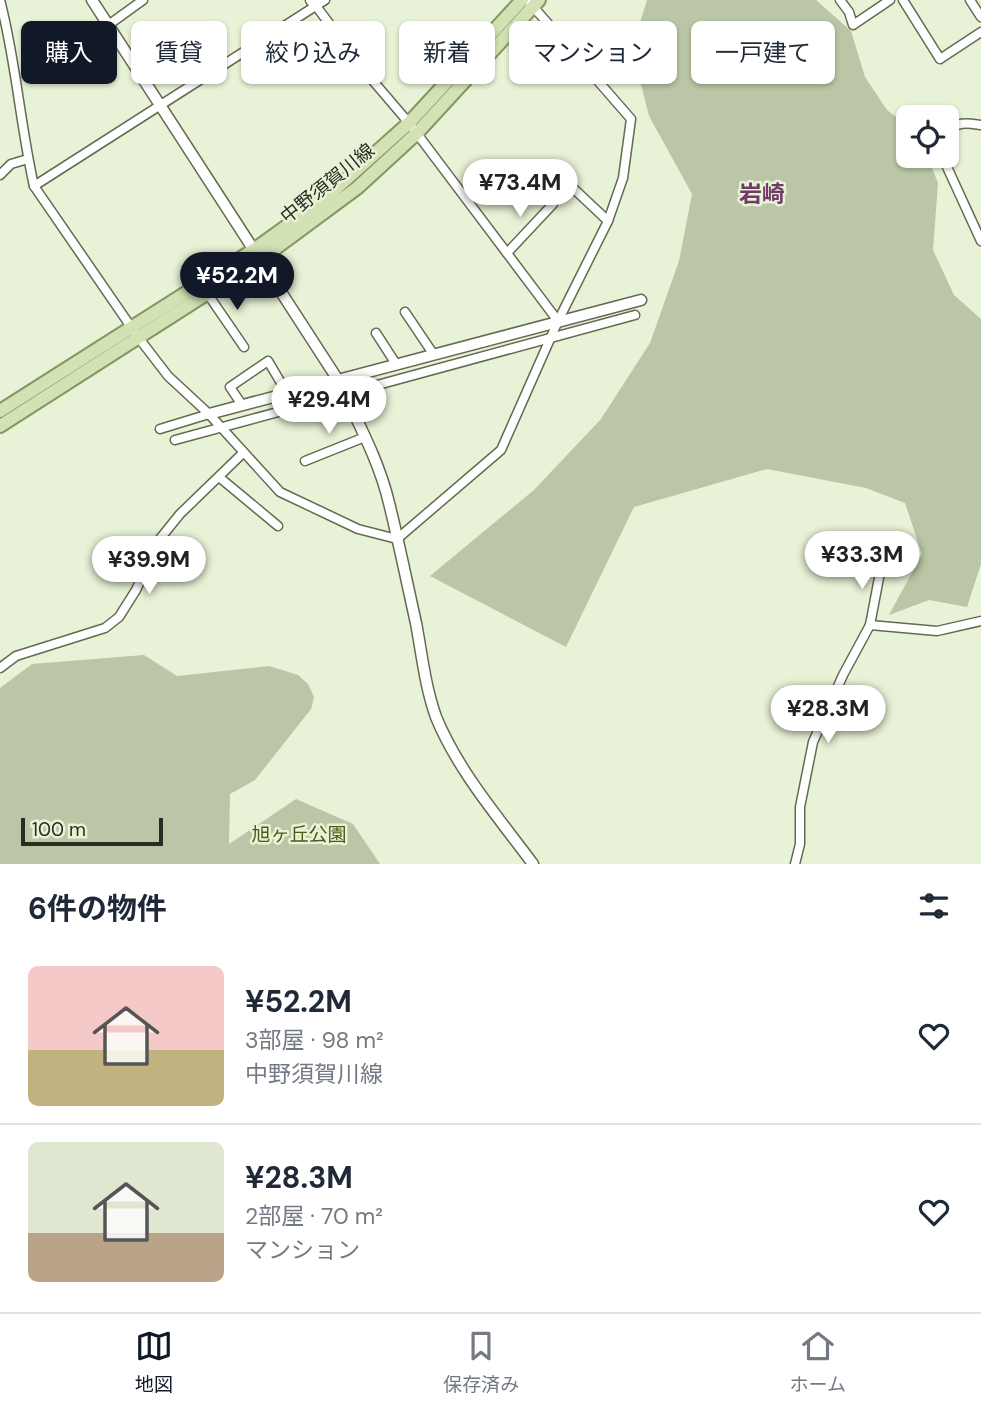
<!DOCTYPE html>
<html lang="ja">
<head>
<meta charset="utf-8">
<style>
  :root { --surface:#fff; --page:#f2f2f3; --text:#1f2937; --muted:#747a83; --line:#e0e1e3; --accent:#111827 }
  body { margin:0; font-family:"DM Sans","Noto Sans JP",sans-serif; background:var(--page); color:var(--text); height:100vh; display:flex; flex-direction:column; font-size:26px; white-space:nowrap }
  * { box-sizing:border-box; margin:0 }
  p { font-size:23px; color:var(--muted) }
  .icon { flex:none; width:38px; height:38px; fill:none; stroke:currentColor; stroke-width:2; stroke-linecap:round; stroke-linejoin:round }
  .map { position:relative; height:864px; overflow:hidden }
  .sheet { display:flex; flex-direction:column; background:var(--surface); flex:1 }
  .sheet>* { flex:none }
  .top-card { position:absolute; left:21px; top:21px; width:940px; height:63px; display:flex; gap:14px }
  .tools { position:absolute; left:896px; top:105px; display:grid; gap:14px }
  .tools a { display:grid; place-items:center; width:63px; height:63px; border-radius:10px; background:var(--surface); box-shadow:0 2px 5px #0004; font-size:35px }
  .scale { position:absolute; left:21px; bottom:18px; width:142px; box-sizing:border-box; padding-left:7px; border:4px solid #282c22; border-top:0; font-size:19px; line-height:24px; white-space:nowrap; color:#282c22; -webkit-text-stroke:5px #e8f2d6; paint-order:stroke }
  .price { position:absolute; translate:-50% -60px; padding:0 16px; border-radius:24px; background:#fff; color:#222; font-size:23px; line-height:46px; filter:drop-shadow(0 2px 4px #0008) }
  .price::after { content:''; position:absolute; left:50%; top:42px; width:21px; height:16px; margin-left:-10px; background:inherit; clip-path:polygon(0 0,100% 0,50% 100%) }
  .price.current { background:var(--accent); color:#fff }
  ul { padding:0; list-style:none }
  li { display:flex; align-items:center; gap:21px; height:175px; padding:0 28px }
  li+li { border-top:2px solid var(--line) }
  li span { display:grid; place-items:center; flex:none; width:196px; height:140px; border-radius:10px; color:#555 }
  li>.icon { margin-inline-start:auto }
  span .icon { width:84px; height:84px; fill:#fffc; stroke-width:1 }
  li b { font-size:30px }
  h2 { display:flex; justify-content:space-between; align-items:center; height:84px; padding:0 28px; font-size:30px }
  .pill { padding:0 24px; border-radius:10px; background:var(--surface); box-shadow:0 2px 5px #0004; font-size:24px; line-height:63px }
  .pill.current { background:var(--accent); color:#fff }
  .tabs { display:flex; justify-content:space-around; align-items:center; height:98px; border-top:2px solid var(--line); background:var(--surface); font-size:19px; color:var(--muted) }
  .tabs a { display:grid; justify-items:center; gap:4px }
  .tabs .current { color:var(--accent) }
  .map>svg:first-child { display:block }
  .green { fill:#bac6a5 }
  .lines { fill:none; stroke-linecap:round; stroke-linejoin:round }
  .minor-casing { stroke:#626b52; stroke-width:11 }
  .tertiary-casing { stroke:#626b52; stroke-width:13 }
  .primary-casing { stroke:#849662; stroke-width:16 }
  .minor { stroke:#fff; stroke-width:8 }
  .tertiary { stroke:#fff; stroke-width:10 }
  .primary { stroke:#d3e2b5; stroke-width:12 }
  .labels { text-anchor:middle; stroke-width:5; stroke-linejoin:round; paint-order:stroke }
  .street-label { font-size:19px; fill:#282c22; stroke:#e8f2d6 }
  .park-label { font-size:19px; fill:#485c15; stroke:#e8f2d6 }
  .quarter-label { font-size:23px; font-weight:bold; fill:#713a67; stroke:#e8f2d6 }
</style>
</head>
<body>
<div class="map">
<svg width="981" height="864" viewBox="0 0 981 864">
  <rect width="100%" height="100%" fill="#e8f2d6"/>
  <!-- green -->
  <g class="green">
    <path d="M647 0H816L851 31 865 77 887 110 908 126V156H932V168L938 183 933 250 954 295 981 319V564L967 607 929 600 889 615 922 554 905 503 866 488 767 469 634 507 566 647 430 576 534 490 601 419 650 343 679 261 692 194 649 116 632 49Z"/>
    <path d="M144 655 177 676 269 666 298 675 308 684 314 697 311 709 255 780 230 794 229 844 296 799 353 824 380 864H0V688L32 664Z"/>
  </g>
  <g class="lines">
    <defs>
      <g id="minor">
        <path d="M0 0C16 61 20 124 34 186L138 337 168 376 209 414 280 492 358 529 397 539 501 450 558 321 608 221 623 178 631 119 530 3"/>
        <path d="M840 0 849 12 853 25 890 0"/>
        <path d="M903 0 940 59 981 32"/>
        <path d="M970 0 981 17"/>
        <path d="M316 6 368 75 409 123 558 321"/>
        <path d="M107 26 143 0"/>
        <path d="M947 132C958 121 967 123 981 125"/>
        <path d="M942 156 981 241"/>
        <path d="M556 172 608 221"/>
        <path d="M0 175 11 164 28 159"/>
        <path d="M34 186 325 0"/>
        <path d="M507 253 553 204"/>
        <path d="M207 293 244 347"/>
        <path d="M405 312 434 355"/>
        <path d="M376 333 396 364"/>
        <path d="M242 405 230 387 268 361 287 393"/>
        <path d="M160 429 209 414"/>
        <path d="M175 440 635 315"/>
        <path d="M305 461 365 437"/>
        <path d="M219 477 278 526"/>
        <path d="M870 625 937 631 981 621"/>
        <path d="M0 668 16 656 105 628 119 617 136 590 159 540 180 514 243 453"/>
        <path d="M795 864 800 844V807L813 742 843 675 870 625 882 562"/>
      </g>
      <g id="tertiary">
        <path d="M92 0 338 380C356 419 379 460 389 503 399 543 407 583 416 623 422 655 425 686 436 717 458 771 499 818 533 864"/>
        <path d="M311 0 316 6"/>
        <path d="M209 414 641 300"/>
      </g>
      <g id="primary">
        <path d="M0 411 255 249 323 200 409 123 522 0"/>
        <path d="M0 426 261 259 357 188 417 133 539 0"/>
      </g>
    </defs>
    <!-- minor casing -->
    <use href="#minor" class="minor-casing"/>
    <!-- tertiary casing -->
    <use href="#tertiary" class="tertiary-casing"/>
    <!-- primary casing -->
    <use href="#primary" class="primary-casing"/>
    <!-- minor -->
    <use href="#minor" class="minor"/>
    <!-- tertiary -->
    <use href="#tertiary" class="tertiary"/>
    <!-- primary -->
    <use href="#primary" class="primary"/>
  </g>
  <g class="labels">
    <!-- street labels -->
    <g class="street-label">
      <text transform="translate(327 183) rotate(-39)" y="7">中野須賀川線</text>
    </g>
    <!-- park labels -->
    <g class="park-label">
      <text x="299" y="841">旭ヶ丘公園</text>
    </g>
    <!-- quarter labels -->
    <g class="quarter-label">
      <text x="762" y="202">岩崎</text>
    </g>
  </g>
</svg>
<div class="tools">
<a><svg class="icon" aria-label="locate" viewBox="0 0 24 24"><circle cx="12" cy="12" r="6"/><path d="M12 2v4M12 18v4M2 12h4M18 12h4"/></svg></a>
</div>
<div class="scale">100 m</div>
<b class="price" style="left:520px;top:219px">¥73.4M</b>
<b class="price current" style="left:237px;top:312px">¥52.2M</b>
<b class="price" style="left:329px;top:436px">¥29.4M</b>
<b class="price" style="left:862px;top:591px">¥33.3M</b>
<b class="price" style="left:149px;top:596px">¥39.9M</b>
<b class="price" style="left:828px;top:745px">¥28.3M</b>
<div class="top-card">
<a class="pill current">購入</a>
<a class="pill">賃貸</a>
<a class="pill">絞り込み</a>
<a class="pill">新着</a>
<a class="pill">マンション</a>
<a class="pill">一戸建て</a>
</div>
</div>
<section class="sheet">
<h2>6件の物件<svg class="icon" aria-label="filters" viewBox="0 0 24 24"><path d="M4 7h16M4 17h16"/><circle cx="9" cy="7" r="2"/><circle cx="15" cy="17" r="2"/></svg></h2>
<ul>
<li><span style="background:linear-gradient(#f6c9c9 60%,#c2b280 0)"><svg class="icon" aria-label="home" viewBox="0 0 24 24"><path d="M3 11l9-7 9 7M6 9v11h12V9"/></svg></span><div><b>¥52.2M</b><p>3部屋 · 98 m²</p><p>中野須賀川線</p></div><svg class="icon" aria-label="heart" viewBox="0 0 24 24"><path d="M12 20l-8-8c-3-5 5-10 8-4 3-6 11-1 8 4z"/></svg></li>
<li><span style="background:linear-gradient(#dfe7d0 65%,#b9a48a 0)"><svg class="icon" aria-label="home" viewBox="0 0 24 24"><path d="M3 11l9-7 9 7M6 9v11h12V9"/></svg></span><div><b>¥28.3M</b><p>2部屋 · 70 m²</p><p>マンション</p></div><svg class="icon" aria-label="heart" viewBox="0 0 24 24"><path d="M12 20l-8-8c-3-5 5-10 8-4 3-6 11-1 8 4z"/></svg></li>
</ul>
</section>
<nav class="tabs">
<a class="current"><svg class="icon" aria-label="map" viewBox="0 0 24 24"><path d="M3 6l6-2 6 2 6-2v14l-6 2-6-2-6 2zM9 4v14M15 6v14"/></svg>地図</a>
<a><svg class="icon" aria-label="saved" viewBox="0 0 24 24"><path d="M7 4h10v16l-5-4-5 4z"/></svg>保存済み</a>
<a><svg class="icon" aria-label="home" viewBox="0 0 24 24"><path d="M3 11l9-7 9 7M6 9v11h12V9"/></svg>ホーム</a>
</nav>
</body>
</html>
